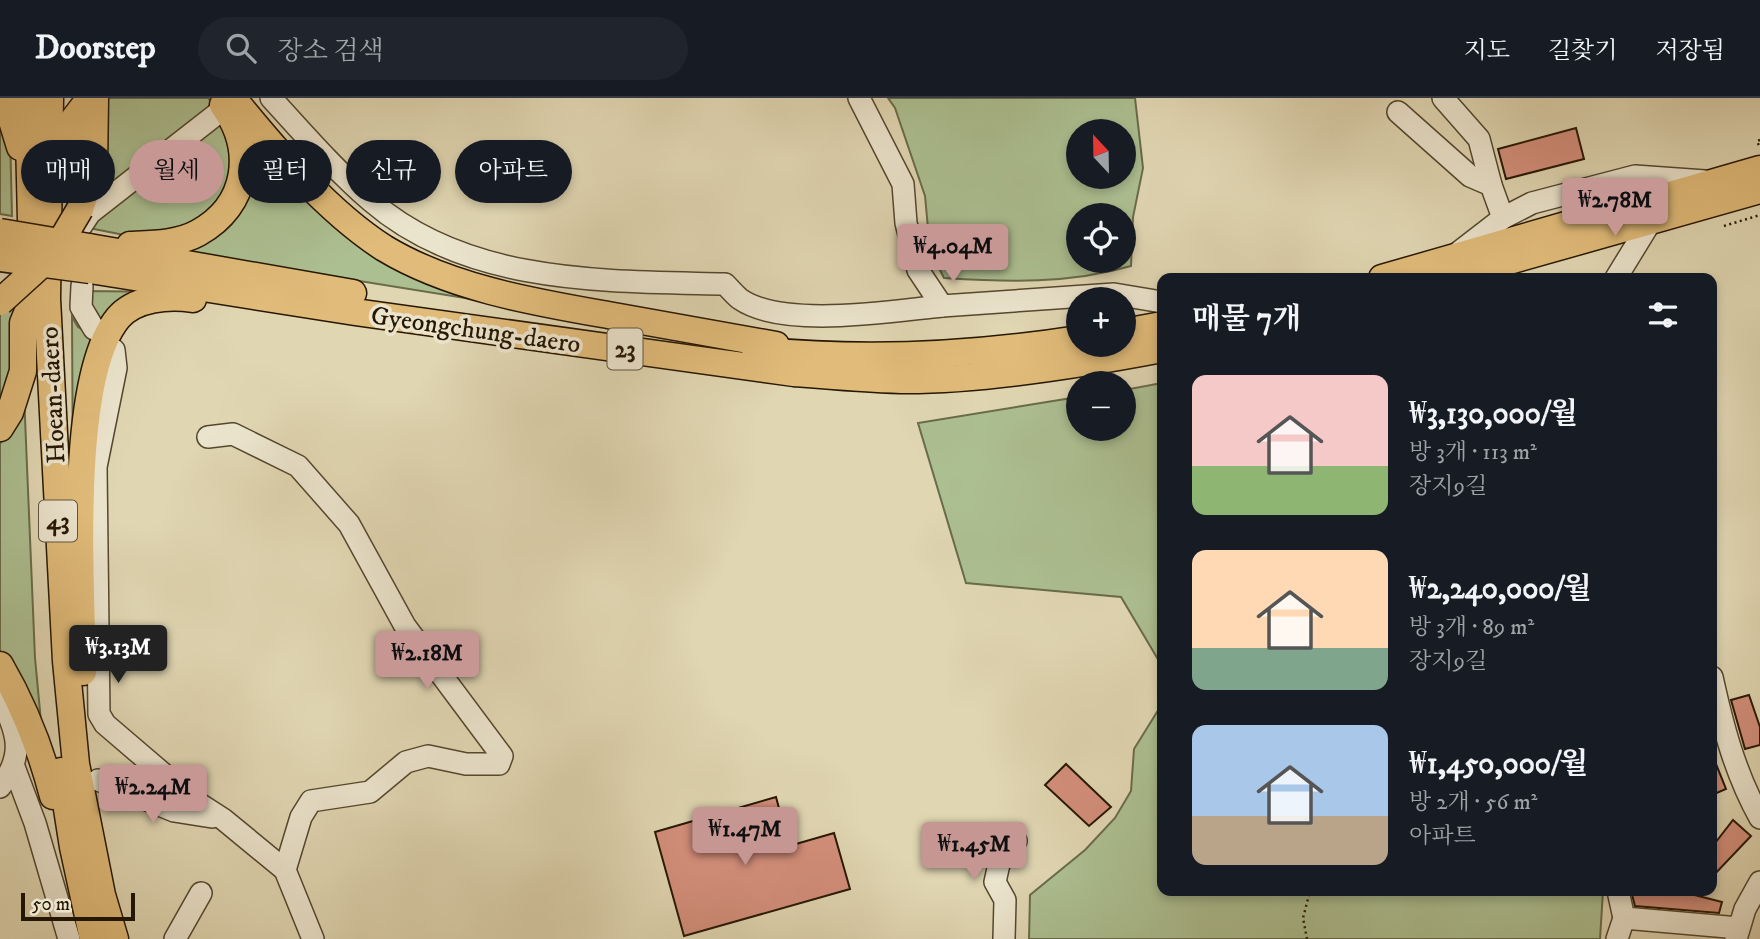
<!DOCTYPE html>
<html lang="ko">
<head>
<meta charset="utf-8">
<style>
  :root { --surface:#171b24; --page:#20242c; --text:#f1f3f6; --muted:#9ea1a6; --line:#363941; --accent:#c59692 }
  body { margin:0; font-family:"IM FELL DW Pica","Noto Serif KR",serif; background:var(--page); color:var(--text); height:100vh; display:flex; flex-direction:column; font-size:26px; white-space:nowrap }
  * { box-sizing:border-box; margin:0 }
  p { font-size:23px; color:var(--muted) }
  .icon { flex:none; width:38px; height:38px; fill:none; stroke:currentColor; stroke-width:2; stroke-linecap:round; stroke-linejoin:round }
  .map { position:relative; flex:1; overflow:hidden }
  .side { position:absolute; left:1157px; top:175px; width:560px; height:623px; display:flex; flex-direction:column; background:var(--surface); border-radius:14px; box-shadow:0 4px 10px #0003 }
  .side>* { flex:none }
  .top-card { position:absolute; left:21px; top:42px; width:665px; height:63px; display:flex; gap:14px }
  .needle { width:46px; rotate:338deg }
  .tools { position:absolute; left:1066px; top:21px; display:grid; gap:14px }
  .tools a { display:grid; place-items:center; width:70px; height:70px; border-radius:50%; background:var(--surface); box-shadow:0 4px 10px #0003; font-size:35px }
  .scale { position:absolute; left:21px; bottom:18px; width:114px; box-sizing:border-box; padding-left:7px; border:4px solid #261702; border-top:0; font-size:19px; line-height:24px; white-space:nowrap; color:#261702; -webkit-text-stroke:5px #ebe4cd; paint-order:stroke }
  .price { position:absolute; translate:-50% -60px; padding:0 16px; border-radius:7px; background:var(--accent); color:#111; font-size:23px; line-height:46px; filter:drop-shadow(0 2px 4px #0008) }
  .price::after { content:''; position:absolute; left:50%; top:42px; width:21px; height:16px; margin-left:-10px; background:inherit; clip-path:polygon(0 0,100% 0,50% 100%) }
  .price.on { background:#222; color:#fff }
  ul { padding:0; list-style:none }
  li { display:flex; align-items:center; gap:21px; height:175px; padding:0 35px }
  li span { display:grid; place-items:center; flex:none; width:196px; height:140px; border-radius:14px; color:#555 }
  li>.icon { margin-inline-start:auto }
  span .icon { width:84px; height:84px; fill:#fffc; stroke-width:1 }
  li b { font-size:30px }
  h2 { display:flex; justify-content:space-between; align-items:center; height:84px; padding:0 35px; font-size:30px }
  .pill { padding:0 24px; border-radius:32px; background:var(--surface); box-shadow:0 4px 10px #0003; font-size:24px; line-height:63px }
  .pill.on { background:var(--accent); color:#111 }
  header { display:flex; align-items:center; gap:42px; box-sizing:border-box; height:98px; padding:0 35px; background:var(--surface); border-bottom:2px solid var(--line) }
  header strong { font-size:33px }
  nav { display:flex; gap:38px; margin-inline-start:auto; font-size:24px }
  .search { width:490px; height:63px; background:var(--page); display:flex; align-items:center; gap:18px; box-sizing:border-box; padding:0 24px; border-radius:38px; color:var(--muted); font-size:26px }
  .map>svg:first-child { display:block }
  .green { fill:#acbf91; stroke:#696b4a; stroke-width:2; fill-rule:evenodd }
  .building { fill:#d48f7c; stroke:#261702; stroke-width:2 }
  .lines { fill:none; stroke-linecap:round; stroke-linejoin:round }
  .minor-casing { stroke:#54472e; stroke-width:24 }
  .major-casing { stroke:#261702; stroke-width:29 }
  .path { stroke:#261702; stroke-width:2.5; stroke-dasharray:2 3.5; stroke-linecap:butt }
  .minor { stroke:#ebe4cd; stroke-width:21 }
  .major { stroke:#e0bb79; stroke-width:26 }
  .major-bridge-casing { stroke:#261702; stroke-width:29; stroke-linecap:butt }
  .major-bridge { stroke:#e0bb79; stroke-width:26 }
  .labels { text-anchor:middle; stroke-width:7; stroke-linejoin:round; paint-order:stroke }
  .shield { fill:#ebe4cd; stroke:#61543f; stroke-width:2 }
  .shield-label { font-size:24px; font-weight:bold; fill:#261702 }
  .street-label { font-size:26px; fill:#261702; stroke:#ebe4cd }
</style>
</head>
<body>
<header>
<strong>Doorstep</strong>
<div class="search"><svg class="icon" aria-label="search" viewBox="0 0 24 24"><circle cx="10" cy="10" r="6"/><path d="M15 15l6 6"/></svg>장소 검색</div>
<nav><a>지도</a><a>길찾기</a><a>저장됨</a></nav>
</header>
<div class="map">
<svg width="1760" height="841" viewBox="0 0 1760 841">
  <rect width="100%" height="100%" fill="#e0d6b2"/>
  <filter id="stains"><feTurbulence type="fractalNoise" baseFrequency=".00286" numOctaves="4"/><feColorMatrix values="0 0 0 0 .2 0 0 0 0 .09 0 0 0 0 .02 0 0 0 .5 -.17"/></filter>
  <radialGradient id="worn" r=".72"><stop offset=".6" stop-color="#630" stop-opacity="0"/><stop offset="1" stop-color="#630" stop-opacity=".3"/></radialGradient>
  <!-- green -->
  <g class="green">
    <path d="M106 0H208L225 19 233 89 198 126 139 140 84 129 96 98Z"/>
    <path d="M888 0H1135L1143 70 1133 119 1131 168C1069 186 1008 184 944 180L930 152 925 98 895 10ZM1078 33H1124V79H1078ZM1078 117H1124V163H1078Z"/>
    <path d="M0 9 10 34 12 118 0 116Z"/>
    <path d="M245 26 342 131 552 214 174 153 219 130Z"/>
    <path d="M86 193 169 194 115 211 73 394 72 219 78 229 89 235 99 228 98 216 86 201Z"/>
    <path d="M15 206 9 300 0 316V214Z"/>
    <path d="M1162 285V568L1121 499 966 485 918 325 1078 299V331H1124V292Z"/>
    <path d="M24 296 35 560 42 634 0 558V346L15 322Z"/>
    <path d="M1162 606V793H1603L1600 841H1029L1030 797 1085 752 1115 720 1131 693 1134 651Z"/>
  </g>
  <!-- building -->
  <g class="building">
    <path d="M1576 30 1584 61 1506 81 1498 51Z"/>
    <path d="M1749 597 1760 629V647L1745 651 1731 602Z"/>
    <path d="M1712 656 1726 691 1712 697Z"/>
    <path d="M1066 666 1111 709 1089 728 1045 687Z"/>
    <path d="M776 699 789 748 834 735 850 791 684 838 655 734Z"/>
    <path d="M1733 722 1751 738 1712 779V749Z"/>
    <path d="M1631 793H1679L1722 804 1719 815 1635 808Z"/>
  </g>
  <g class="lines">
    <defs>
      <g id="minor">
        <path d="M271 0C303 35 335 72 371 103 468 187 606 183 725 186 730 191 735 197 740 201 783 231 891 213 942 208"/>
        <path d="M859 0 903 86 906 125 918 172 942 208 1114 196 1162 204"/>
        <path d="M1443 0 1479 41 1491 87"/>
        <path d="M1398 14 1470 78 1491 87 1503 120"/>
        <path d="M80 130 90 115 218 15"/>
        <path d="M1459 154 1503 120 1532 105 1635 78 1705 83"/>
        <path d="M1616 180 1651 123"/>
        <path d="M82 188 81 209 94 231"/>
        <path d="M114 252 116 270 96 369 99 616 105 626 195 703 223 721 285 772 313 841"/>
        <path d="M208 339 233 336 298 368 349 426 405 528 502 658 499 666H466L428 658 406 664 370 694 311 703 301 719 285 772"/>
        <path d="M1712 579C1723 629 1735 675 1760 720"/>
        <path d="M0 599C17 634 26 656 0 689"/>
        <path d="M14 669 35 725 69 841"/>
        <path d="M98 682 174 713 212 719"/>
        <path d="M1618 793 1624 820 1739 830"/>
        <path d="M175 841 201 795"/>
        <path d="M1004 841 1005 802 995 784 999 766 1016 743"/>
        <path d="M1617 841 1624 820"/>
        <path d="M1736 841 1745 811 1760 784"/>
      </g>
      <g id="major">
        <path d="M5 0 20 49"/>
        <path d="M28 0 32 163"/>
        <path d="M50 0 47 201 66 563 76 666 102 797 115 841"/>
        <path d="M233 0C275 52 328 114 384 150 450 190 534 204 608 217 664 227 720 237 776 247"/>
        <path d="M64 84 74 21 90 0"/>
        <path d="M80 111 94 69 95 0"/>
        <path d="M130 147C152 146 178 146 198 135 249 107 255 51 223 7"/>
        <path d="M89 149 353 195"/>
        <path d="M90 172 355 214 794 275C830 278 865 281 901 282 981 283 1083 266 1162 251"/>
        <path d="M1382 180 1760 71"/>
        <path d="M1449 180 1760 92"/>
        <path d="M1124 234 1162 227"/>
        <path d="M755 252C864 263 970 258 1078 241"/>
        <path d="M0 330 10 314 23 273V225L33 201"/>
        <path d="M0 567C24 608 41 652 53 698"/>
        <path d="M83 574C82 492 67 282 118 220 135 200 169 197 193 201"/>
        <path d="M61 673 73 749 93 841"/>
      </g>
    </defs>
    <!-- minor casing -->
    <use href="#minor" class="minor-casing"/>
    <!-- major casing -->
    <use href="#major" class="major-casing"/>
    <!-- path -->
    <g class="path">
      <path d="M1760 42 1757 43 1760 50"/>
      <path d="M1724 128 1760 117"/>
      <path d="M1307 841 1303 820 1310 793"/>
    </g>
    <!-- minor -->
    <use href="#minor" class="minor"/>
    <!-- major -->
    <use href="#major" class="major"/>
    <defs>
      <g id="major-bridge">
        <path d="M0 134 89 149"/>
        <path d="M0 160 90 172"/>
        <path d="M0 204 54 155 80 111"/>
      </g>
    </defs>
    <!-- major-bridge casing -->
    <use href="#major-bridge" class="major-bridge-casing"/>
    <!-- major-bridge -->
    <use href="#major-bridge" class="major-bridge"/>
  </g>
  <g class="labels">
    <!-- shield labels -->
    <g class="shield">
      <rect x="607.5" y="230.5" width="35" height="41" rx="5"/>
      <rect x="39" y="402.5" width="38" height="41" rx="5"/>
    </g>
    <g class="shield-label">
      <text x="625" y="259">23</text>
      <text x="58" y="431">43</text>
    </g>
    <!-- street labels -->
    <g class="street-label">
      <text transform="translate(476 231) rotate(8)" y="9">Gyeongchung-daero</text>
      <text transform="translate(52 297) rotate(-93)" y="9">Hoean-daero</text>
    </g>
  </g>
  <rect width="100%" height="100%" filter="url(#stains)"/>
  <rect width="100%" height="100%" fill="url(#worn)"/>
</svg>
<div class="tools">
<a><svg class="needle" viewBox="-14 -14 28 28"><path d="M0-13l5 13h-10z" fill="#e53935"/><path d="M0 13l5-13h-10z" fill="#9ea1a6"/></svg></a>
<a><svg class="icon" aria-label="locate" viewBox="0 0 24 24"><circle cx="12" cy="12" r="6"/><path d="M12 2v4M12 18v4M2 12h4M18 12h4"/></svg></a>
<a>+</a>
<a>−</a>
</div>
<div class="scale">50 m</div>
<b class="price" style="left:1615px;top:140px">₩2.78M</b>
<b class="price" style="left:953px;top:186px">₩4.04M</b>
<b class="price on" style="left:118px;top:587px">₩3.13M</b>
<b class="price" style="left:427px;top:593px">₩2.18M</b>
<b class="price" style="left:153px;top:727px">₩2.24M</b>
<b class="price" style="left:745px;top:769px">₩1.47M</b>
<b class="price" style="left:974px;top:784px">₩1.45M</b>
<div class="top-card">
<a class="pill">매매</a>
<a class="pill on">월세</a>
<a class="pill">필터</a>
<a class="pill">신규</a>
<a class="pill">아파트</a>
</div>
<section class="side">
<h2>매물 7개<svg class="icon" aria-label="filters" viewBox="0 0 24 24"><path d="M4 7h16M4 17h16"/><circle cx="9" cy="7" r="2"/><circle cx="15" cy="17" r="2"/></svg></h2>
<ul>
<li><span style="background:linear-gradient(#f6c9c9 65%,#8fb573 0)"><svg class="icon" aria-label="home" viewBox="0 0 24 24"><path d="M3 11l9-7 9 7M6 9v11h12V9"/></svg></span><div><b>₩3,130,000/월</b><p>방 3개 · 113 m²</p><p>장지9길</p></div></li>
<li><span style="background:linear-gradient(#ffd9b3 70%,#7fa58c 0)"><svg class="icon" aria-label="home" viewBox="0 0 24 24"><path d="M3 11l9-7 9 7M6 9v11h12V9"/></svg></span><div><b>₩2,240,000/월</b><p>방 3개 · 89 m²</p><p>장지9길</p></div></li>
<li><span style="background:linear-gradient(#a9c7e8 65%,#b9a48a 0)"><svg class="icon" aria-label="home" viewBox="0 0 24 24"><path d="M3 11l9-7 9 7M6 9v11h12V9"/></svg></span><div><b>₩1,450,000/월</b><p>방 2개 · 56 m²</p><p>아파트</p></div></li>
</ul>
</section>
</div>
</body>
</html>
